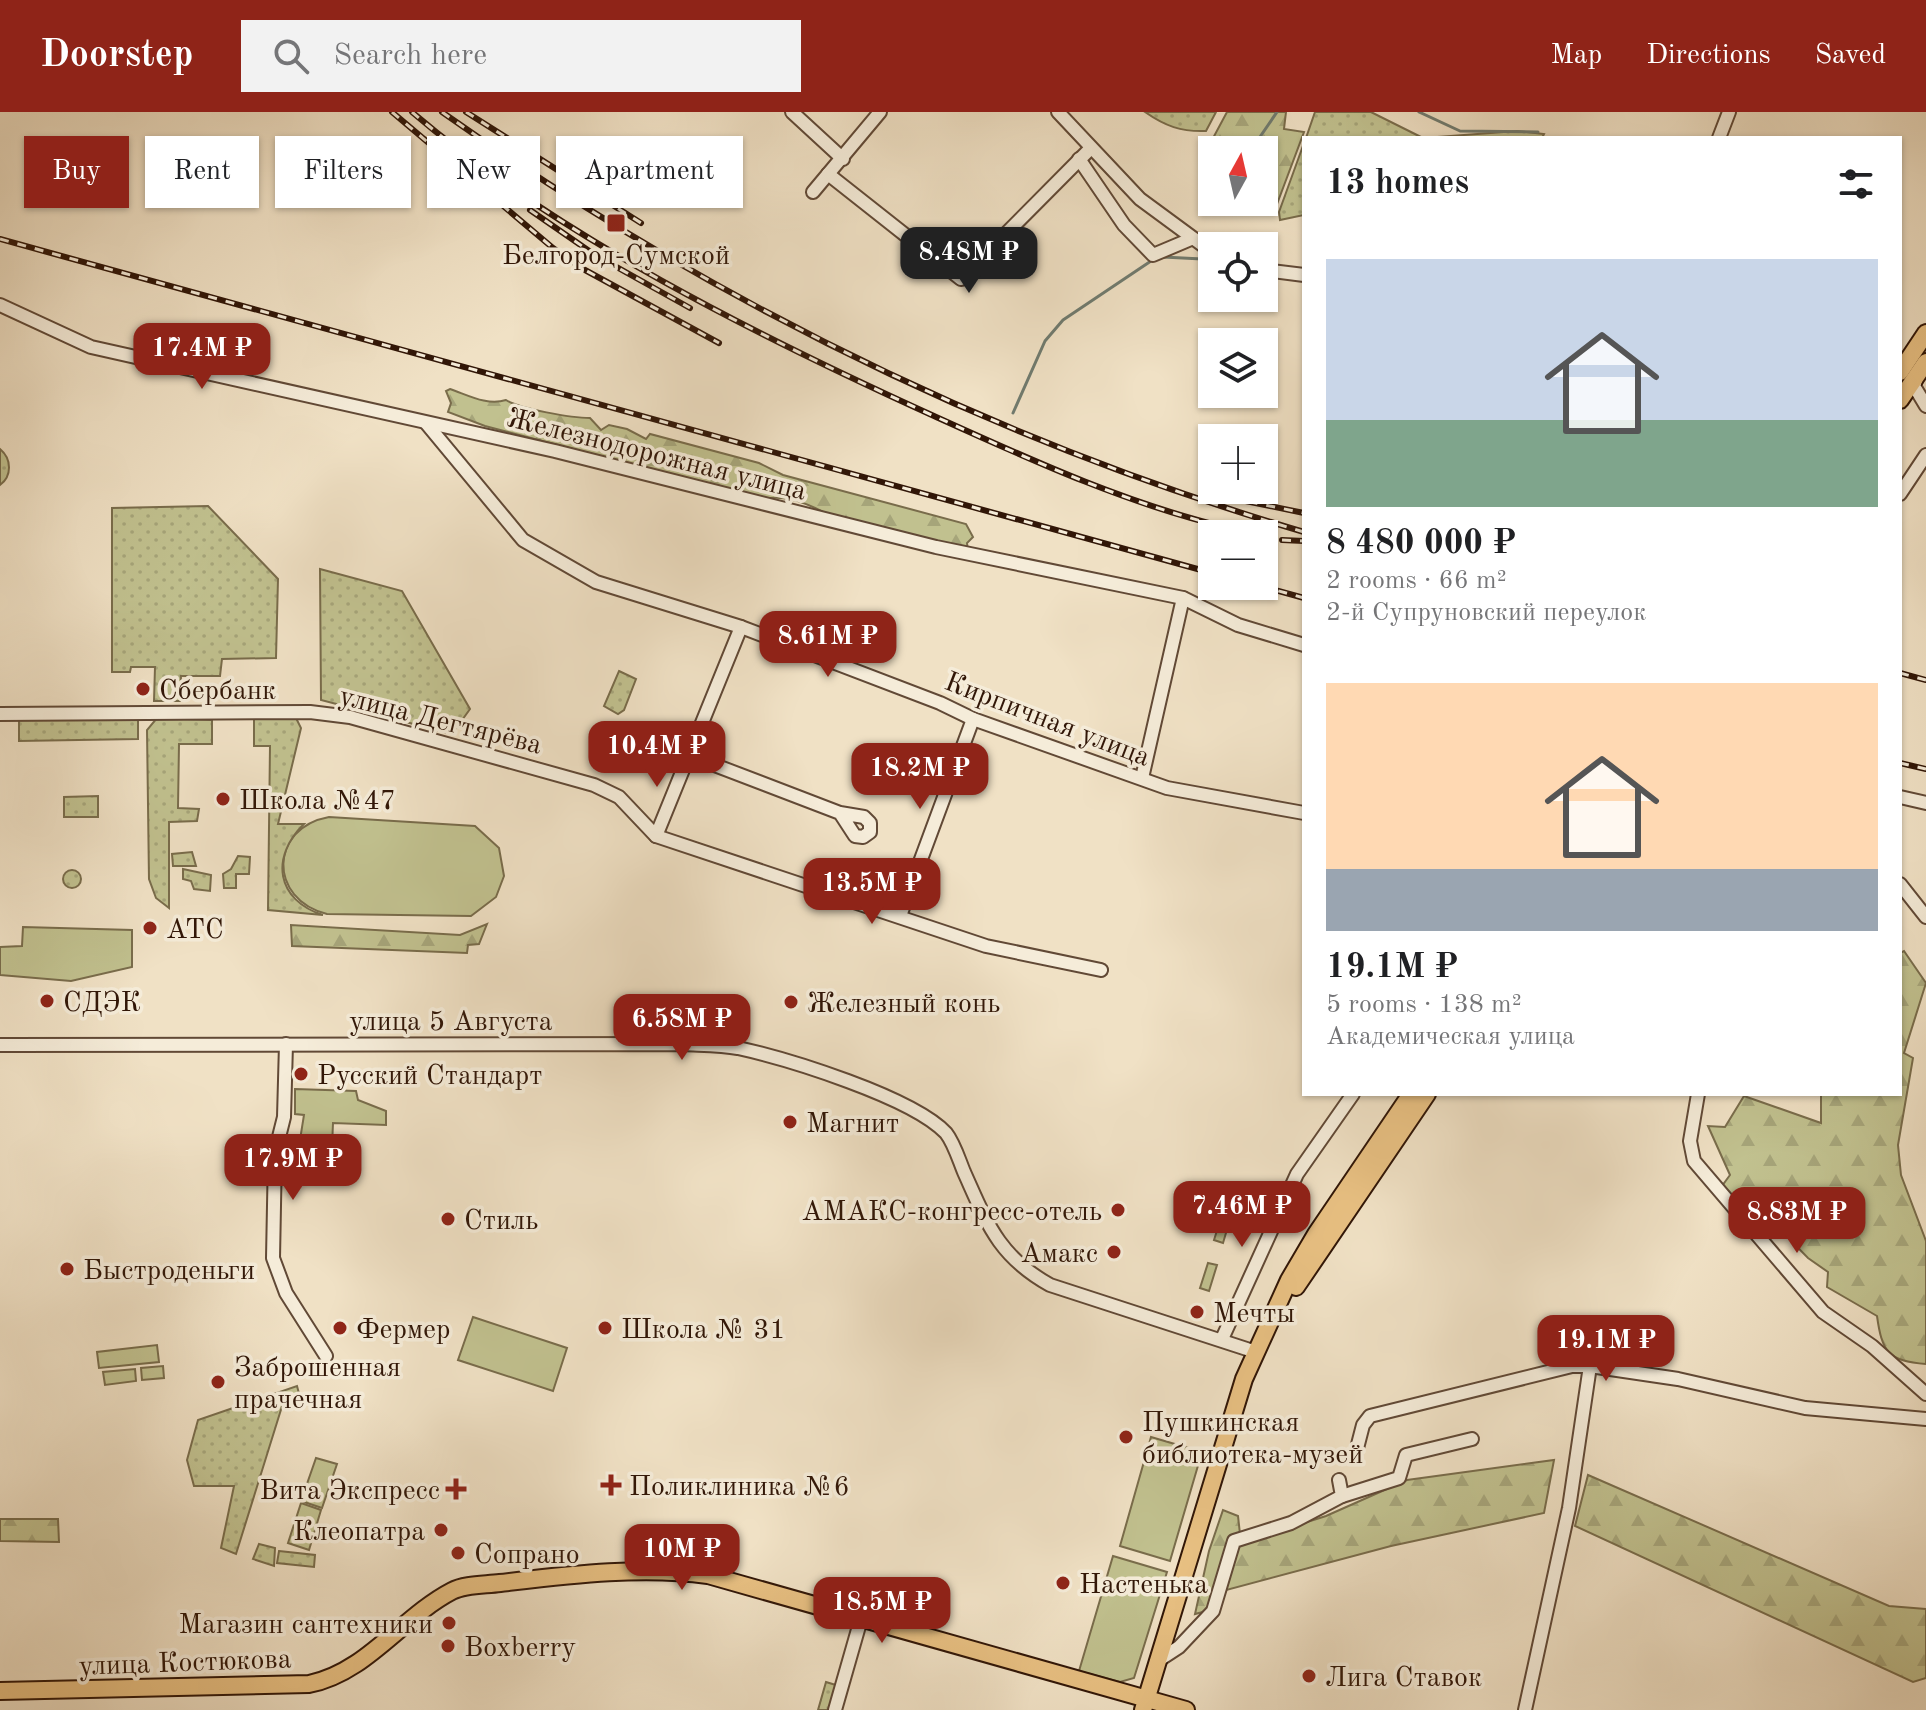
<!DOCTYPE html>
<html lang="en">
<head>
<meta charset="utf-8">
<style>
  :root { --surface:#fff; --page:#f2f2f2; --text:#202124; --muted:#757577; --accent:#8f2418 }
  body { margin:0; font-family:"Old Standard TT",serif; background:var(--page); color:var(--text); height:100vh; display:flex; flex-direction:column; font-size:30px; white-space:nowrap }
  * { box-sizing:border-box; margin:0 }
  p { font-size:26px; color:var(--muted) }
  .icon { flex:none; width:44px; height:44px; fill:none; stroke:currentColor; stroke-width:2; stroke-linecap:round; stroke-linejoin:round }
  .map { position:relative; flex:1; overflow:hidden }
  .sheet { position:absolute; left:1302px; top:24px; width:600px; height:960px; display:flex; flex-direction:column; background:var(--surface); border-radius:0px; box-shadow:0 2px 6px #0004 }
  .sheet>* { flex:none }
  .top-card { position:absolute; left:24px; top:24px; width:760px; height:72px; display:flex; gap:16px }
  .needle { width:52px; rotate:8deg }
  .controls { position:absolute; left:1198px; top:24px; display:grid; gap:16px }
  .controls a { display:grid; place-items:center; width:80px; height:80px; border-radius:0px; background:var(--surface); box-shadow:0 2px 6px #0004; font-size:40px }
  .price { position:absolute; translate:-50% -68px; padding:0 18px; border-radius:16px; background:var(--accent); color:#fff; font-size:26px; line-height:52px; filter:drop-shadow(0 2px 4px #0008) }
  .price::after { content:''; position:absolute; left:50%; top:48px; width:24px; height:18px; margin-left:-12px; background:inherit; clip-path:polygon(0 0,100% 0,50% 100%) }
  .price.on { background:#222; color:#fff }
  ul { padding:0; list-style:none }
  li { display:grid; align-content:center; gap:16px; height:424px; padding:0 24px }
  li span { display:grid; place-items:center; height:248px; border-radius:0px; color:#555 }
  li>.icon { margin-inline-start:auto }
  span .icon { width:144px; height:144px; fill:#fffc; stroke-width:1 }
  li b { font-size:34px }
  h2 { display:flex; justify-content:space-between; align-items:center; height:96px; padding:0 24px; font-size:34px }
  .chip { padding:0 28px; border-radius:0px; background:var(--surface); box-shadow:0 2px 6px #0004; font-size:28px; line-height:72px }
  .chip.on { background:var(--accent); color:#fff }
  header { display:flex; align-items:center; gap:48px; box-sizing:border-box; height:112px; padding:0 40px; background:var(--accent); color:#fff }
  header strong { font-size:38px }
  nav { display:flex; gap:44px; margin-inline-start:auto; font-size:28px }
  .search { width:560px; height:72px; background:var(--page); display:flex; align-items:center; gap:20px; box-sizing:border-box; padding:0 28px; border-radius:0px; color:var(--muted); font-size:30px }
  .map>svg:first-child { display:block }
  .grass { fill:#c1c18f; stroke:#796c4b; stroke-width:2 }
  .forest { fill:url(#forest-firs); stroke:#796c4b; stroke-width:2 }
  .park { fill:url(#park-dots); stroke:#796c4b; stroke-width:2 }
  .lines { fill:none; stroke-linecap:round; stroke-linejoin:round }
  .stream { stroke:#707b6f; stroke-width:3 }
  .minor-casing { stroke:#614936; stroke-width:16 }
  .major-casing { stroke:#311607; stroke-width:20 }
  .minor { stroke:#f5ecd9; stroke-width:12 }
  .major { stroke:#e8c082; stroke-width:16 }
  .rail-casing { stroke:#311607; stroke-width:6 }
  .rail { stroke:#f5ecd9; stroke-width:3; stroke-dasharray:9; stroke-linecap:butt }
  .poi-dot { fill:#8f2418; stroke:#f5ecd9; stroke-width:3 }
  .labels { text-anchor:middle; stroke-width:7; stroke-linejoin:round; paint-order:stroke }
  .poi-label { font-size:28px; fill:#311607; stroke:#f5ecd9; text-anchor:start }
  .street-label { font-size:28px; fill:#311607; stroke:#f5ecd9 }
</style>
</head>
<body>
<header>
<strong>Doorstep</strong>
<div class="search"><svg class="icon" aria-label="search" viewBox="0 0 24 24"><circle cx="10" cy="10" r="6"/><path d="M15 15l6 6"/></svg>Search here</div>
<nav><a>Map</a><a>Directions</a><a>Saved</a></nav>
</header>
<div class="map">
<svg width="1926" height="1598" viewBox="0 0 1926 1598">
  <defs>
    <pattern id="forest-firs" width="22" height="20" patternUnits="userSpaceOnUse" patternTransform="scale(2)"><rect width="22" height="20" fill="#c1c18f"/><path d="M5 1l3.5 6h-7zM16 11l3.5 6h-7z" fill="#a6a57a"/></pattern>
    <pattern id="park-dots" width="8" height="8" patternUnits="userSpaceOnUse" patternTransform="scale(2)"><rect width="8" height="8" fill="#c1c18f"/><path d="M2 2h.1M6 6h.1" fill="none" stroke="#a6a57a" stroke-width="1.8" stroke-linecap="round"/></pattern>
  </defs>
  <rect width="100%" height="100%" fill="#f0e1c5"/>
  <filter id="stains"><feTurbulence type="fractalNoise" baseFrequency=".0025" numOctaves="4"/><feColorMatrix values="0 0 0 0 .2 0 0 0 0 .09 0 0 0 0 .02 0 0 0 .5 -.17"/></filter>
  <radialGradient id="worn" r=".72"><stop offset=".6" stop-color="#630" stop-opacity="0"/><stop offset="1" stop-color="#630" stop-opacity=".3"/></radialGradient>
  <!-- grass -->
  <g class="grass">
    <path d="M329 705 475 714 499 736 504 764 496 785 471 804 327 802C268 787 269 716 329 705Z"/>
    <path d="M23 815 132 818V855L71 869 0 863V835L22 834Z"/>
    <path d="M295 977 356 979 358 988 386 999V1013L333 1011 332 1035 299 1034 304 1003 295 1002Z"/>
    <path d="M1231 1074 1239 1077 1223 1131 1214 1128Z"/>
    <path d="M1208 1151 1217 1153 1209 1179 1200 1176Z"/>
    <path d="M473 1205 567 1236 553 1279 458 1248Z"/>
    <path d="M157 1233 159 1250 99 1256 97 1240Z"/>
    <path d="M163 1254 164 1266 142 1268 141 1256Z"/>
    <path d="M135 1257 136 1269 105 1273 103 1260Z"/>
    <path d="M1151 1325 1202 1340 1170 1449 1120 1434Z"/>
    <path d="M316 1346 337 1352 322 1396 301 1389Z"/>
    <path d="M301 1391 321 1398 309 1438 288 1431Z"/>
    <path d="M1113 1444 1167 1460 1134 1566 1120 1570 1079 1559Z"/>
  </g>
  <!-- forest -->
  <g class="forest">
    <path d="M1227 0H1286L1284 17 1304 20 1274 100 1264 84V38H1222L1212 28Z"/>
    <path d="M450 277C468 283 487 294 506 288 520 297 572 306 590 306L601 318 609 313 627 317 646 327 650 322 759 351 783 363 966 412 973 425 967 431 968 439 827 402C809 392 786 382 765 387L485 314 448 300 451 291 446 279Z"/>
    <path d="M487 812 479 832 468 833 467 841 292 834 291 813 460 823Z"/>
    <path d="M1904 839 1926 871 1904 941 1913 946 1898 1033 1901 1063 1926 1129V1252C1888 1249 1882 1240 1877 1204L1827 1175 1828 1160 1808 1146 1769 1106 1756 1112 1722 1074 1730 1063 1708 1014 1725 1015 1744 984 1821 1011V982H1900V841Z"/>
    <path d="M1554 1348 1544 1401 1391 1434 1226 1478 1218 1496 1195 1502 1209 1439 1223 1398 1238 1404 1241 1431 1326 1404 1407 1368Z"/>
    <path d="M1588 1363 1889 1494 1926 1497V1566L1913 1570 1575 1414Z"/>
    <path d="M0 1407H58L59 1430 0 1429Z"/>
  </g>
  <!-- park -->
  <g class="park">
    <path d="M1145 0H1216L1206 19C1181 20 1165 14 1145 0Z"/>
    <path d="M1315 0H1371L1423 26H1306Z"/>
    <path d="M1517 19 1544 22 1542 26H1424Z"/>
    <path d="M1304 31V103L1280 108 1279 100Z"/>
    <path d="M0 337C12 347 12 364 0 373Z"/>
    <path d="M208 394 278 467 276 546 222 547 220 564H181L180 589H154L155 555H131L130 560H112V396Z"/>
    <path d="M320 457 402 479 470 597 452 622 321 588Z"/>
    <path d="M619 559 636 567 624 598 618 602 604 594Z"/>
    <path d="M19 604H138V627L19 629Z"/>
    <path d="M157 606 212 608V632H179L178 696 199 697 197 709 169 710V796L156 786 149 767 147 618Z"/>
    <path d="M296 606 301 616 278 712H304C270 745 276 788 323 803L268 798 270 634H254V607Z"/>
    <path d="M98 684V705H64V685Z"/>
    <path d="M192 740 196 754H173L172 742Z"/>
    <path d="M238 744 250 745 249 762H236V776H224L223 762 231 757Z"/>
    <path d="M183 757 211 763 210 779 194 777 191 769 183 767Z"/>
    <circle cx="72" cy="767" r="9"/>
    <path d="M297 1274 302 1293 284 1288 236 1442 221 1436 234 1374H194L187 1348 198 1308Z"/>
    <path d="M259 1432 275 1436 274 1454 253 1447Z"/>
    <path d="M279 1439 315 1443 314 1455 277 1451Z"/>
    <path d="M826 1570 839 1574 832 1598H818Z"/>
  </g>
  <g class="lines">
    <!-- stream -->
    <g class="stream">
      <path d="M1419 0 1460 19 1538 20"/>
      <path d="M1251 38 1277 0"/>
      <path d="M1013 301 1045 229 1063 208 1151 149 1163 145 1202 147"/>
    </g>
    <defs>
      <g id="minor">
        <path d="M792 0 843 47"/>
        <path d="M1058 0 1140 87 1212 140"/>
        <path d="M1719 26 1729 0"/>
        <path d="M1079 47 1124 113 1153 143 1191 127"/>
        <path d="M828 62 961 167 1091 36"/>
        <path d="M813 80 880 0"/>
        <path d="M1264 158 1304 163"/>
        <path d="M0 193 91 235 555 339 936 435 1183 486 1238 513 1304 533"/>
        <path d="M1917 265 1914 274 1926 294"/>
        <path d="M426 311 523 428 596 470 741 515 940 591 973 607 1167 676 1304 701"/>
        <path d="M1900 382 1926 343"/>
        <path d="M0 602 310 600 350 605 594 673 619 685 656 724 986 834 1101 858"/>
        <path d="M691 644 840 701 864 705 870 711V720L863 725 855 724 840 701"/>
        <path d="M1142 666 1183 486"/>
        <path d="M1900 685 1926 691"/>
        <path d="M656 724 741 515"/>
        <path d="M1900 772 1926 805"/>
        <path d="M900 804 973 607"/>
        <path d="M286 932 284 1005 275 1041 273 1146 286 1181 326 1244"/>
        <path d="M0 933 684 932C701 933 721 933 738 936 788 947 912 985 946 1021 954 1031 959 1048 964 1060 987 1111 998 1144 1050 1173L1256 1240"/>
        <path d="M1698 982 1690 1029 1694 1049 1823 1200 1872 1234 1926 1282"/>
        <path d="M1222 1227 1297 1062 1353 982"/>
        <path d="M1590 1254 1678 1267 1805 1296 1926 1307"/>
        <path d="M1355 1344 1363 1313 1370 1304 1572 1254H1590L1569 1396 1525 1598"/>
        <path d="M1342 1384 1399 1366 1406 1343 1472 1327"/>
        <path d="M1156 1550 1179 1535 1213 1499 1234 1429 1291 1411 1342 1384 1339 1368"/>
        <path d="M835 1598 861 1507"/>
      </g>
      <g id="major">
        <path d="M1900 260 1926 221"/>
        <path d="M1900 288 1926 250"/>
        <path d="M1296 1175 1427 982"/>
        <path d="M0 1579 309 1572C366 1561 402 1505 452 1479 465 1472 485 1473 500 1471 569 1463 639 1454 708 1463L1186 1598"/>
        <path d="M1143 1598 1244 1267 1289 1168 1316 1122 1411 982"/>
      </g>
    </defs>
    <!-- minor casing -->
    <use href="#minor" class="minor-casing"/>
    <!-- major casing -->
    <use href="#major" class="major-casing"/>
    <!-- minor -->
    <use href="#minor" class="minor"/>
    <!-- major -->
    <use href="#major" class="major"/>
    <defs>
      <g id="rail">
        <path d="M392 0 553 136 585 158 719 231"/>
        <path d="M412 0C557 124 760 225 934 304 1031 348 1129 393 1233 417"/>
        <path d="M442 0C705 185 995 329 1304 420"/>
        <path d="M466 0 641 111"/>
        <path d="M530 98 595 143 690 196"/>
        <path d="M0 127 1212 461"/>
        <path d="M1231 386 1304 401"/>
        <path d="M1282 428 1304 429"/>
        <path d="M1261 474 1304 486"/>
        <path d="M1900 561 1926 568"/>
        <path d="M1900 651 1926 657"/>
      </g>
    </defs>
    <!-- rail casing -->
    <use href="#rail" class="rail-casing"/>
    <!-- rail -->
    <use href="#rail" class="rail"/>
  </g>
  <!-- markers -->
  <g class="poi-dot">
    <rect x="606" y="101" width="20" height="20" rx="4"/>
    <circle cx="143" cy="577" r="8"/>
    <circle cx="223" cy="687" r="8"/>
    <circle cx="150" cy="816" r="8"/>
    <circle cx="47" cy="889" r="8"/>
    <circle cx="791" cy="890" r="8"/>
    <circle cx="301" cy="962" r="8"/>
    <circle cx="790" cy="1010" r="8"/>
    <circle cx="1118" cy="1098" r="8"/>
    <circle cx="448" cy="1107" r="8"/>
    <circle cx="1114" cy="1140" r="8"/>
    <circle cx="67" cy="1157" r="8"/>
    <circle cx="1197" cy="1200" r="8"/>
    <circle cx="340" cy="1216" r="8"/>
    <circle cx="605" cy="1216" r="8"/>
    <circle cx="218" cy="1270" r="8"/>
    <circle cx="1126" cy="1325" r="8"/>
    <path d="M607 1361h8v8h8v8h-8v8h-8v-8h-8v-8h8z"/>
    <path d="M452 1365h8v8h8v8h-8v8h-8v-8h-8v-8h8z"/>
    <circle cx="441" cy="1418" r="8"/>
    <circle cx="458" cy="1441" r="8"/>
    <circle cx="1063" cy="1471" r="8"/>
    <circle cx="449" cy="1511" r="8"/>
    <circle cx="448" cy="1534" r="8"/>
    <circle cx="1309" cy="1564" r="8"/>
  </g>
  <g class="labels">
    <!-- poi labels -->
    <g class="poi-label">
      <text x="616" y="152" text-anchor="middle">Белгород-Сумской</text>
      <text x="159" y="587">Сбербанк</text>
      <text x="239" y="697">Школа №47</text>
      <text x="166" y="826">АТС</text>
      <text x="63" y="899">СДЭК</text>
      <text x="807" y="900">Железный конь</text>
      <text x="317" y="972">Русский Стандарт</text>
      <text x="806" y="1020">Магнит</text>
      <text x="1102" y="1108" text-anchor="end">АМАКС-конгресс-отель</text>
      <text x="464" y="1117">Стиль</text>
      <text x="1098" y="1150" text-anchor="end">Амакс</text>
      <text x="83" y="1167">Быстроденьги</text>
      <text x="1213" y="1210">Мечты</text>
      <text x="356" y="1226">Фермер</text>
      <text x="621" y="1226">Школа № 31</text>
      <text x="234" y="1264">Заброшенная<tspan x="234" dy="32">прачечная</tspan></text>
      <text x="1142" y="1319">Пушкинская<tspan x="1142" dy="32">библиотека-музей</tspan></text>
      <text x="629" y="1383">Поликлиника №6</text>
      <text x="440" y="1387" text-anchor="end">Вита Экспресс</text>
      <text x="425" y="1428" text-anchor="end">Клеопатра</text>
      <text x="474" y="1451">Сопрано</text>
      <text x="1079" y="1481">Настенька</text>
      <text x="433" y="1521" text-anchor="end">Магазин сантехники</text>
      <text x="464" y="1544">Boxberry</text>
      <text x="1325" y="1574">Лига Ставок</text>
    </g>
    <!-- street labels -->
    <g class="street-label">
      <text transform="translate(657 341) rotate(14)" y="10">Железнодорожная улица</text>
      <text transform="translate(1048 606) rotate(21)" y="10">Кирпичная улица</text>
      <text transform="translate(441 607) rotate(14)" y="10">улица Дегтярёва</text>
      <text x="451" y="918">улица 5 Августа</text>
      <text transform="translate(185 1549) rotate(-2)" y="10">улица Костюкова</text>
    </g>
  </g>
  <rect width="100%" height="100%" filter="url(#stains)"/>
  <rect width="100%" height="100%" fill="url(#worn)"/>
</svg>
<div class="controls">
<a><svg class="needle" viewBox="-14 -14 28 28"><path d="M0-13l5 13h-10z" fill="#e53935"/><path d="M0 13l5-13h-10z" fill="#757577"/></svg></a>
<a><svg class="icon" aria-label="locate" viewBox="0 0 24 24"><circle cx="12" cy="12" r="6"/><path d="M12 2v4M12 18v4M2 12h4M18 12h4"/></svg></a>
<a><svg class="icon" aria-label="layers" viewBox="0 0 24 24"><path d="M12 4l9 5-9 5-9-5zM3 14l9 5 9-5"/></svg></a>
<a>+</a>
<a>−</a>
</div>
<b class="price on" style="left:969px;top:183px">8.48M ₽</b>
<b class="price" style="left:202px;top:279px">17.4M ₽</b>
<b class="price" style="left:828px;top:567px">8.61M ₽</b>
<b class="price" style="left:657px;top:677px">10.4M ₽</b>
<b class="price" style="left:920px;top:699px">18.2M ₽</b>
<b class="price" style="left:872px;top:814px">13.5M ₽</b>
<b class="price" style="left:682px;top:950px">6.58M ₽</b>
<b class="price" style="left:293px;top:1090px">17.9M ₽</b>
<b class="price" style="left:1242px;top:1137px">7.46M ₽</b>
<b class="price" style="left:1797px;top:1143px">8.83M ₽</b>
<b class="price" style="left:1606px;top:1271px">19.1M ₽</b>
<b class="price" style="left:682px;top:1480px">10M ₽</b>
<b class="price" style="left:882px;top:1533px">18.5M ₽</b>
<div class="top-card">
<a class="chip on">Buy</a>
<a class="chip">Rent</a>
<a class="chip">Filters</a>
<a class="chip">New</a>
<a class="chip">Apartment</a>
</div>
<section class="sheet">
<h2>13 homes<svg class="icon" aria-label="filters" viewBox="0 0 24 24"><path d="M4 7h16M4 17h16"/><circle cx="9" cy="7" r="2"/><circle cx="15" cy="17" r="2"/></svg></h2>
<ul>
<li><span style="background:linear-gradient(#c9d6e8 65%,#7fa58c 0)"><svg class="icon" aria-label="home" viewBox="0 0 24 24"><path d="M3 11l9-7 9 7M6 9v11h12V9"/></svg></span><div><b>8 480 000 ₽</b><p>2 rooms · 66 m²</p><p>2-й Супруновский переулок</p></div></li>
<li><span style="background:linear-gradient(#ffd9b3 75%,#9aa5b1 0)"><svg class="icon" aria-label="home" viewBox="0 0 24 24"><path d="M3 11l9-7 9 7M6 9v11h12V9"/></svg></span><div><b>19.1M ₽</b><p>5 rooms · 138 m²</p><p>Академическая улица</p></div></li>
</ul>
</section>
</div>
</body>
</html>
